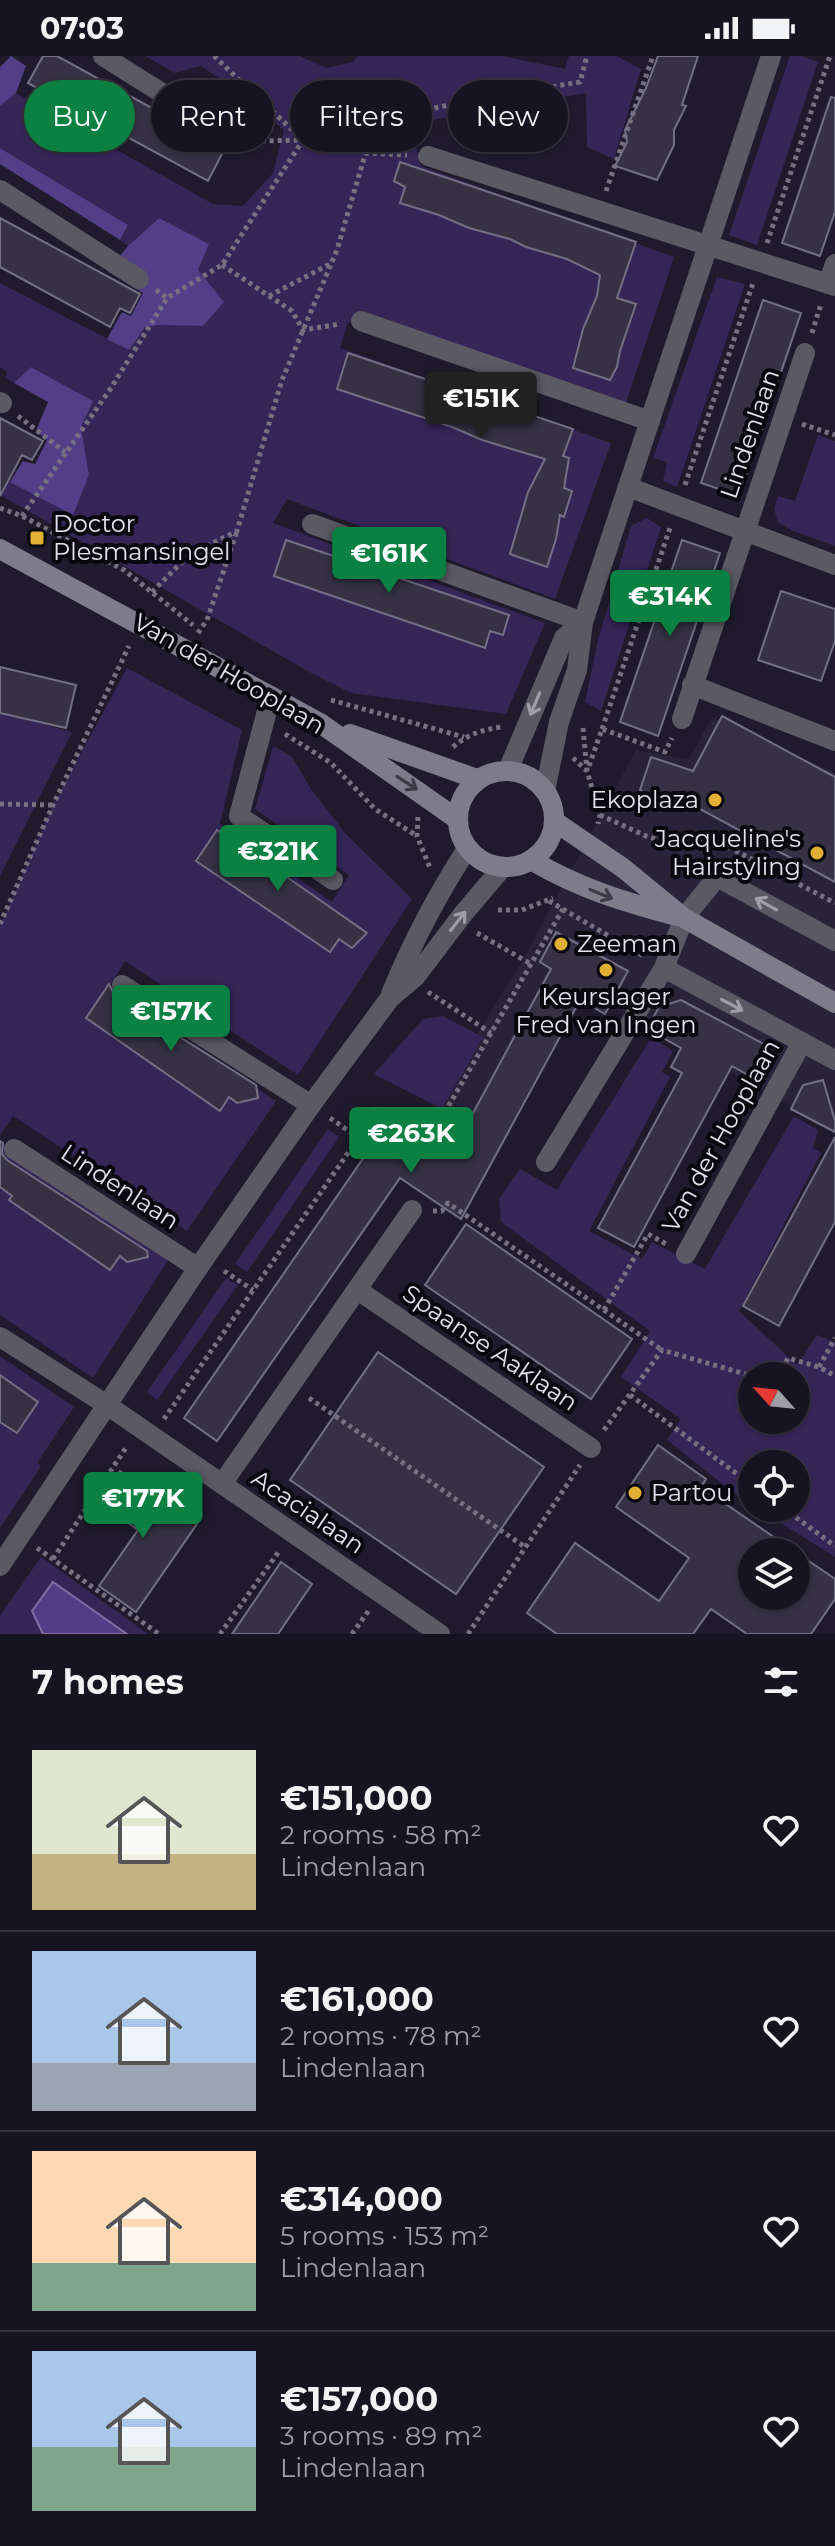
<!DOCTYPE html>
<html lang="en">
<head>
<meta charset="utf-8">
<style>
  :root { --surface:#171421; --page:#201d2a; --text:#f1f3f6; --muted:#9e9ea5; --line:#36333f; --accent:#0b8043 }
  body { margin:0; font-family:Montserrat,sans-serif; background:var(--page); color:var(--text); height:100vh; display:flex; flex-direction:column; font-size:30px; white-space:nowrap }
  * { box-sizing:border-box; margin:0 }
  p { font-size:26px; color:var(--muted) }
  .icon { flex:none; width:44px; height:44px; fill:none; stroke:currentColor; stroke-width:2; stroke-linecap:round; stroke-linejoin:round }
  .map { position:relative; height:1578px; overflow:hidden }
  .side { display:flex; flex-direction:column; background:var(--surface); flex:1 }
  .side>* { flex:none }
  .guide { position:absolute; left:24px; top:24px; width:788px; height:72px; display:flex; gap:16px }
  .needle { width:52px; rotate:297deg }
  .controls { position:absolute; left:738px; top:1306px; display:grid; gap:16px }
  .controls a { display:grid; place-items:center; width:72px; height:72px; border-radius:50%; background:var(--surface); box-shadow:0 2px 6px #0004,0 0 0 2px var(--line); font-size:40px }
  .price { position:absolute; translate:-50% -68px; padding:0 18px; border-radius:8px; background:var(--accent); color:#fff; font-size:26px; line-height:52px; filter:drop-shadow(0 2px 4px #0008) }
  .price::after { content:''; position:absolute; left:50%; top:48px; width:24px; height:18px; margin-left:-12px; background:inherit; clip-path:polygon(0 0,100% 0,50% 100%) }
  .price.selected { background:#222; color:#fff }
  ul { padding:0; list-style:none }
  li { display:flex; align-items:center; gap:24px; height:200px; padding:0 32px }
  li+li { border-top:2px solid var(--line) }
  li span { display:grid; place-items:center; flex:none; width:224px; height:160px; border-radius:0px; color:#555 }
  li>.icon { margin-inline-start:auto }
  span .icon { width:96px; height:96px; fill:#fffc; stroke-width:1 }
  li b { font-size:34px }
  h2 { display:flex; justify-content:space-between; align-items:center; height:96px; padding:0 32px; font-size:34px }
  .chip { padding:0 28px; border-radius:36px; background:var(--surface); box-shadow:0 2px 6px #0004,0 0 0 2px var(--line); font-size:28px; line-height:72px }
  .chip.selected { background:var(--accent); color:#fff }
  .status { display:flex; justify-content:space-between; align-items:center; height:56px; padding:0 40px; background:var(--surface); direction:ltr }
  .status svg { height:22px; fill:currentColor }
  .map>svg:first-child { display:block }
  .built { fill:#29233a }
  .green { fill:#352658; fill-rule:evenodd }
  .forest { fill:#543e87 }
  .water { fill:#533d85; stroke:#7e6ea4; stroke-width:2 }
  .building { fill:#363244; stroke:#736f84; stroke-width:2; fill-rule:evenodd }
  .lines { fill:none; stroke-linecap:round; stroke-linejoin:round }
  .path { stroke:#757180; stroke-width:5; stroke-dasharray:4 4; stroke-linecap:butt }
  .street { stroke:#5b5963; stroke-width:20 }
  .secondary { stroke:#7e7b8a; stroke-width:20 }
  .oneway { stroke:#a09ea8 }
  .oneway2 { stroke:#3e3b46 }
  .poi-dot { fill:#e1af34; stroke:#09070e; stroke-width:3 }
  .labels { text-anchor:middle; stroke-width:8; stroke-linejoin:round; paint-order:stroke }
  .street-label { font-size:24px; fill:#e4e2ee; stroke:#09070e }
  .poi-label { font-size:24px; fill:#e4e2ee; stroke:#09070e; text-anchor:start }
</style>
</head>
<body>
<div class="status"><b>07:03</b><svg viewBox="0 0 49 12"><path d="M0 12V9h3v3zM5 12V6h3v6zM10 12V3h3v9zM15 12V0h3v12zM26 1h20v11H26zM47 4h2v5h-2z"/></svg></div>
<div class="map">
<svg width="835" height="1578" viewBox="0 0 835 1578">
  <rect width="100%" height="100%" fill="#1f1b2c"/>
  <!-- built -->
  <path class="built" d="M712 661 835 717V1075L587 935 468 1148 355 1089 374 1049 427 1058 521 907 636 694 689 703Z"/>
  <!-- green -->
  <g class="green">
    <path d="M145 0H300L326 12 353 6 358 0H502L565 13 569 0H617L641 13 614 103 587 91 586 37 410 68 421 110 674 201 622 359 348 266 340 292 611 387 555 543 287 443 273 467 545 567 506 658 351 637 313 618 0 439V420L73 458 89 419 81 371 93 345 31 311 14 327 6 322 7 316 0 311V227L129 294 144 271 161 269 203 270 198 214 208 188 159 162 128 190 120 184 127 169 0 92V50L16 37 213 148 243 150 273 117 284 74 228 28 201 10 175 17Z"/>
    <path d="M790 0H802L818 6 757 189 729 179Z"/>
    <path d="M717 221 745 228 677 431 663 425 667 406 653 402Z"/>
    <path d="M818 379 835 385V490L793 475 778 466 774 453 778 440 795 445Z"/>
    <path d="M647 462 661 471 601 655 585 646 598 584 631 470Z"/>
    <path d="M127 612 242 674 220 768 332 846 349 819 255 753 273 690 292 701 311 733 346 778 412 843 298 1019 125 905 107 934 276 1045 187 1175 13 1060 0 1079V870L53 749Z"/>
    <path d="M0 656 72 676 0 820Z"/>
    <path d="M443 960 483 981 442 1053 374 1018 423 963Z"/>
    <path d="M651 982 673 995 662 1016 670 1021 589 1175 642 1203 652 1186 705 1213 794 1060 818 1074 813 1092 821 1097 739 1255 797 1309 817 1279 835 1286V1501L757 1452H796V1408H752V1449L731 1435 667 1384 681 1363 621 1321 650 1275 501 1166 499 1143 520 1113 557 1134ZM752 1320H796V1364H752Z"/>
    <path d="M328 1073 339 1081 247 1216 235 1208Z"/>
    <path d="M0 1086 170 1201 93 1322 0 1259Z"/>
    <path d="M226 1222 238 1229 157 1344 147 1336Z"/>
    <path d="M0 1300 74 1351 37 1407 41 1410 0 1472Z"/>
    <path d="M41 1501 148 1578H127L53 1526 32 1555 43 1578H0V1560Z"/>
  </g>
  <!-- forest -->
  <g class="forest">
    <path d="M11 0 26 10 16 37 0 50V11Z"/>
    <path d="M0 92 128 169 120 184 0 108Z"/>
    <path d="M159 162 209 188 198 214 224 246 203 270 161 269 145 271 129 294 107 283 122 256 131 260 143 237 107 215 128 190Z"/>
    <path d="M31 311 93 345 81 371 89 419 73 459 10 426 23 405 35 408 47 384 36 375 48 346 14 327Z"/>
  </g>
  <!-- water -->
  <path class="water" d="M53 1526 127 1578H43L32 1555Z"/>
  <!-- building -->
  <g class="building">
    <path d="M43 0H57L225 92 208 125 28 27Z"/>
    <path d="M658 0H698L682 49 686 50 674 74V89L657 124 615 110 627 86 625 74 646 32Z"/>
    <path d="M831 41 835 42V156L820 200 782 187Z"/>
    <path d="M400 106 636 186 617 242 636 248 620 295 617 311 610 324 573 312 583 273 597 240 600 219 567 203 526 191 510 183 469 172 439 159 400 147 405 131 394 125Z"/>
    <path d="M0 162 140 238 130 257 120 252 110 271 0 211Z"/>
    <path d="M763 244 801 257 739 440 701 427Z"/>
    <path d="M348 297 573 373 563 400 569 402 564 432 572 435 564 461 560 459 556 483 547 511 510 498 528 436 545 403 482 384 452 371 337 333Z"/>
    <path d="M0 362 43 385 32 404 22 399 0 440Z"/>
    <path d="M286 484 509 559 503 579 490 575 485 592 274 520Z"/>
    <path d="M682 484 720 497 658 680 620 666Z"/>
    <path d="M781 535 835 553V585L821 625 758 604Z"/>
    <path d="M0 611 76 629 66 672 0 657Z"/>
    <path d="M722 660 835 721V826L680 742 674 753 640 734 651 701 693 715Z"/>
    <path d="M217 774 294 826 367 877 352 892 339 883 330 896 196 805Z"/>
    <path d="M556 876 628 915 605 958 580 944 461 1163 400 1122 217 1385 184 1362 373 1088 365 1084 378 1059 409 1072 411 1069 450 1090 454 1081 459 1083 551 913 540 906Z"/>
    <path d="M109 928 115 940 256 1029 258 1042 237 1047 229 1041 220 1055 86 962Z"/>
    <path d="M681 944 773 993 757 1024 732 1010 634 1191 598 1172 682 1017 671 1011 681 992 647 973 659 951Z"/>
    <path d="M823 1024 835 1065V1076L791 1053 803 1029Z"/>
    <path d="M835 1081V1166L779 1270 743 1250Z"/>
    <path d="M0 1085 3 1087 2 1098 7 1104 147 1195 148 1201 127 1206 120 1200 110 1214 9 1144 12 1140 0 1131Z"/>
    <path d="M466 1168 632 1283 591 1343 425 1229Z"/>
    <path d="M378 1296 544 1411 456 1538 290 1424Z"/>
    <path d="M0 1319 38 1346 17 1377 0 1366Z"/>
    <path d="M658 1389 706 1423 701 1431 835 1523V1543L811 1578H747L711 1553 693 1578H557L527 1557 575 1487 659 1545 689 1502 616 1451ZM752 1496H796V1540H752Z"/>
    <path d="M120 1415 197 1468 136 1556 99 1530 138 1474 99 1446Z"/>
    <path d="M281 1506 312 1528 278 1578H232Z"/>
  </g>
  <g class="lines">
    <!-- path -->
    <g class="path">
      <path d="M214 0 303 84 375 65"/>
      <path d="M365 97 407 99"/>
      <path d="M606 135 653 0"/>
      <path d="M767 187 830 0"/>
      <path d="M222 209 292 255 303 274 340 268"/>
      <path d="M156 234 167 242 222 209 303 84 260 85"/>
      <path d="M269 240 330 208"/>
      <path d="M812 277 821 248"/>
      <path d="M18 360 65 396"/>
      <path d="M802 368 835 379"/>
      <path d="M685 429 753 227"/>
      <path d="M0 452 22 460 124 514 193 569"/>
      <path d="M22 460 111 332 167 242"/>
      <path d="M152 536 189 499 237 475 282 324 337 194 375 65 467 45 580 26 587 0"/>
      <path d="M198 577 207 564 237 475"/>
      <path d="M331 644 464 681"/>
      <path d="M583 672 587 715 600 759 598 768"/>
      <path d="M602 673 671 469"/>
      <path d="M285 678 331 707 375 753 417 780"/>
      <path d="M453 691C468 678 482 674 501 671"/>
      <path d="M573 702 587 715"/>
      <path d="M589 710 602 673 665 696 672 682"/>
      <path d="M0 748 53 749"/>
      <path d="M600 759 646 780 672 788 715 784 835 847"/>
      <path d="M418 761 417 780 430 812"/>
      <path d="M549 845 645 901"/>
      <path d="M498 854H522L553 842"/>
      <path d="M0 868 53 749 129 590"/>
      <path d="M477 877 531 908"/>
      <path d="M428 936 491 977"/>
      <path d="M330 1062 359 1082"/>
      <path d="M433 1155H442L448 1147 662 1294"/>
      <path d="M224 1215 253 1234"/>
      <path d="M604 1254 648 1178 668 1189"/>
      <path d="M819 1311 835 1282"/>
      <path d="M778 1320 788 1302 819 1311 835 1320"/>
      <path d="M630 1339 752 1429"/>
      <path d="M309 1342 525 1491"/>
      <path d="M164 1363 377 1055 434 1075 563 853"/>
      <path d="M604 1374 662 1294 752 1320"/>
      <path d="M783 1452 835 1490"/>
      <path d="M37 1492 159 1578"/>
      <path d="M53 1503 127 1390"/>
      <path d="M220 1578 280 1494"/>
      <path d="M352 1578 369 1554"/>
      <path d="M468 1578 580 1409"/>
    </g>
    <!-- street -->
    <g class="street">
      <path d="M103 0 240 86"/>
      <path d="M428 100 835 230"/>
      <path d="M0 134 139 223"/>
      <path d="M828 228 835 208"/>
      <path d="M361 265 650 365"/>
      <path d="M0 346 2 347"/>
      <path d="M628 431 835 509"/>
      <path d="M312 468 583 566"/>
      <path d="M692 629 835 685"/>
      <path d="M271 640 239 760 333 824"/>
      <path d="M682 663 805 297"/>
      <path d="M508 714 564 582 583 566"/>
      <path d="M545 735 559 666 577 614 583 566 771 0"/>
      <path d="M664 912 835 1004"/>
      <path d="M122 929 311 1049"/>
      <path d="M391 938C412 887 437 839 467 793"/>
      <path d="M14 1093 198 1212"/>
      <path d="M546 1106 664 912 684 862 717 821 835 885"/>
      <path d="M686 1198 802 986"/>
      <path d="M359 1235 591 1392"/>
      <path d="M0 1281 107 1349 440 1578"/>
      <path d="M222 1428 412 1154"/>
      <path d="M0 1510 198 1212 311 1049 390 942 416 920 463 858 502 812"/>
    </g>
    <!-- secondary -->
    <g class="secondary">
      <path d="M0 493 320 667 457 763"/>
      <path d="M350 678 477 723"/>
      <circle cx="506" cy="763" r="48"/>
      <path d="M554 765 623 812 684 862 835 947"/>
      <path d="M531 804C581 833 621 845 677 860"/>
    </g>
  </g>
  <!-- one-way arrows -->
  <defs><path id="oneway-shaft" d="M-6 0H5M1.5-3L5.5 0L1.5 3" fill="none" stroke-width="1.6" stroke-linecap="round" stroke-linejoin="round" transform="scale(2)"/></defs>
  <g class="oneway">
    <use href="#oneway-shaft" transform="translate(535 648) rotate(113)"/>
    <use href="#oneway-shaft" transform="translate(766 848) rotate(-151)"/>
    <use href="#oneway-shaft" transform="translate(458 865) rotate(-52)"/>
    <use href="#oneway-shaft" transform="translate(732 949) rotate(28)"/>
  </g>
  <g class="oneway2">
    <use href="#oneway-shaft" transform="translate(407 727) rotate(33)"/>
    <use href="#oneway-shaft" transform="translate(601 838) rotate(22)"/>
  </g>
  <!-- markers -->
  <g class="poi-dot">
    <rect x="29" y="474" width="16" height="16" rx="4"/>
    <circle cx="715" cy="744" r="8"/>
    <circle cx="817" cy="797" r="8"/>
    <circle cx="561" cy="888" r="8"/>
    <circle cx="606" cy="914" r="8"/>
    <circle cx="635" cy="1437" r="8"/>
  </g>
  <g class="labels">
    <!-- street labels -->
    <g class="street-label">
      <text transform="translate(750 378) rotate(-71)" y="8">Lindenlaan</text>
      <text transform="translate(229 618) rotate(30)" y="8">Van der Hooplaan</text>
      <text transform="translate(721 1080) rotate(-61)" y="8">Van der Hooplaan</text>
      <text transform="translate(120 1131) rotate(33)" y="8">Lindenlaan</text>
      <text transform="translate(490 1292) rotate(34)" y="8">Spaanse Aaklaan</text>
      <text transform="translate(308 1456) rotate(34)" y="8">Acacialaan</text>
    </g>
    <!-- poi labels -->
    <g class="poi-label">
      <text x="53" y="476">Doctor<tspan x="53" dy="28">Plesmansingel</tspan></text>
      <text x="699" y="752" text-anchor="end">Ekoplaza</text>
      <text x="801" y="791" text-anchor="end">Jacqueline's<tspan x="801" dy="28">Hairstyling</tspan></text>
      <text x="577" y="896">Zeeman</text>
      <text x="606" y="949" text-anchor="middle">Keurslager<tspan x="606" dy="28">Fred van Ingen</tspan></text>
      <text x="651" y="1445">Partou</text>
    </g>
  </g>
</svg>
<div class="controls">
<a><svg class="needle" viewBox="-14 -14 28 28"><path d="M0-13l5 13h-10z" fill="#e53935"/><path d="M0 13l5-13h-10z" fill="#9e9ea5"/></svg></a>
<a><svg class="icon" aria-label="locate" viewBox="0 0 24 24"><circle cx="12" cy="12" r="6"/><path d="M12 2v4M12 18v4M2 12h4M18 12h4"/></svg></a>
<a><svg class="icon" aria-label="layers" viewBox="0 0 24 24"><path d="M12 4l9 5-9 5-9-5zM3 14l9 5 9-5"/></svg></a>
</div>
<b class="price selected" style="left:481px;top:384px">€151K</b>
<b class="price" style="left:389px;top:539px">€161K</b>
<b class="price" style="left:670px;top:582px">€314K</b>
<b class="price" style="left:278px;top:837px">€321K</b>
<b class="price" style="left:171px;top:997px">€157K</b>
<b class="price" style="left:411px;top:1119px">€263K</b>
<b class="price" style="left:143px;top:1484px">€177K</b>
<div class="guide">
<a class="chip selected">Buy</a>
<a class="chip">Rent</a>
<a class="chip">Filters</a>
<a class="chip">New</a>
</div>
</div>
<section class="side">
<h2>7 homes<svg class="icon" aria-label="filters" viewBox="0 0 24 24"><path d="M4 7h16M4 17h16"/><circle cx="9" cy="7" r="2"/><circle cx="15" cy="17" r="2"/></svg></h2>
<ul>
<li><span style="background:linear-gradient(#dfe7d0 65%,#c2b280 0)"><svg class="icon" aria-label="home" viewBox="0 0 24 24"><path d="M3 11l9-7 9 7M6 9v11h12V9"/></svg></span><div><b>€151,000</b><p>2 rooms · 58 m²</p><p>Lindenlaan</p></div><svg class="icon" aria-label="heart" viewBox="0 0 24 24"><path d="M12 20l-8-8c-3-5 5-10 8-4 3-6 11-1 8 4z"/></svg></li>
<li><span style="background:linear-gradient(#a9c7e8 70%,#9aa5b1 0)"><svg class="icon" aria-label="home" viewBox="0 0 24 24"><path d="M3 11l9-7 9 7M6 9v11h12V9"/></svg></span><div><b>€161,000</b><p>2 rooms · 78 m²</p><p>Lindenlaan</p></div><svg class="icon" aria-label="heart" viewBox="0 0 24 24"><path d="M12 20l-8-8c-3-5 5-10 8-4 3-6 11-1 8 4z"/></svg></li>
<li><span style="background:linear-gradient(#ffd9b3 70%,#7fa58c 0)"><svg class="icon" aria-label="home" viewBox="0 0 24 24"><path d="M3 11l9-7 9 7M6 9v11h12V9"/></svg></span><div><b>€314,000</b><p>5 rooms · 153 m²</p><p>Lindenlaan</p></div><svg class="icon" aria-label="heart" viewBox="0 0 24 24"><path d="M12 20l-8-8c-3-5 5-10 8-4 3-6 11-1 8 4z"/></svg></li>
<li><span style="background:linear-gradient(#a9c7e8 60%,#7fa58c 0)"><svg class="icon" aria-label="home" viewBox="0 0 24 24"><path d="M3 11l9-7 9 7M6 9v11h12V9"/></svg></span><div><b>€157,000</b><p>3 rooms · 89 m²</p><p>Lindenlaan</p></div><svg class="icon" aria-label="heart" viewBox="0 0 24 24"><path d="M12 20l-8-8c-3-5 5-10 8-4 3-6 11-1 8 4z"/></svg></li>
</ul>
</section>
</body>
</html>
